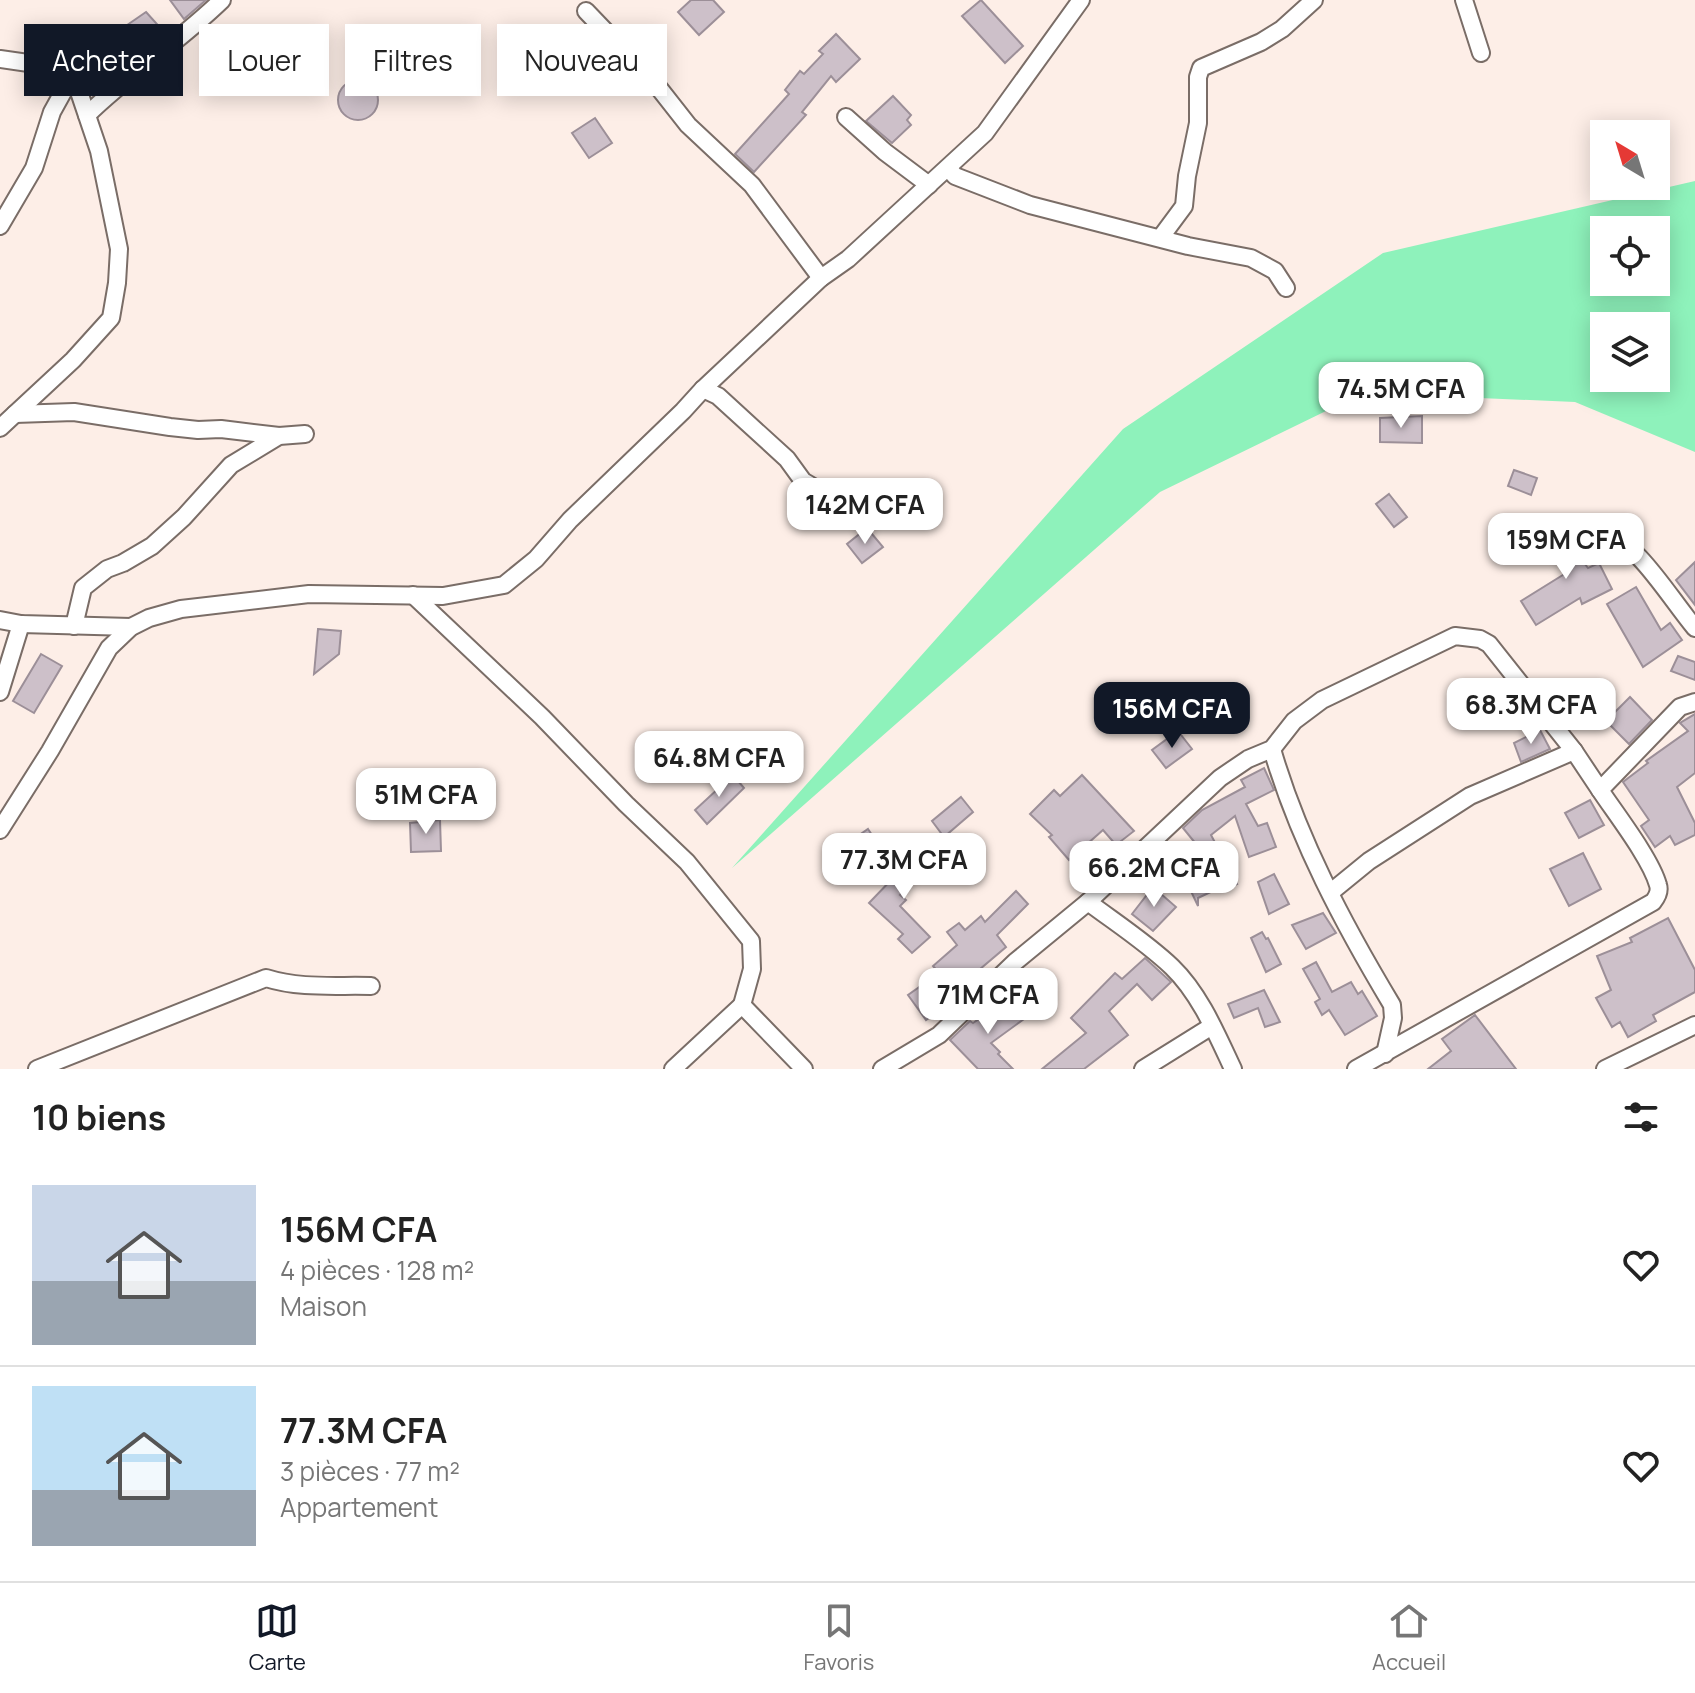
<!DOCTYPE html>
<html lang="fr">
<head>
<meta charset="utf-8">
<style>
  :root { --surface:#fff; --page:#f2f2f2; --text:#222; --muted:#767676; --line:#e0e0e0; --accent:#111827 }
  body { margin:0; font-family:Manrope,sans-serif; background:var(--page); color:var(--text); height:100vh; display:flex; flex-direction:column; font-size:30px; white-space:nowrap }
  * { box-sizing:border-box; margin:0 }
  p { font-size:26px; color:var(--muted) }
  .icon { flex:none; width:44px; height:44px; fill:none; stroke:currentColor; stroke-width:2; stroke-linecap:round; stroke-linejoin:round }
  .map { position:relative; height:1069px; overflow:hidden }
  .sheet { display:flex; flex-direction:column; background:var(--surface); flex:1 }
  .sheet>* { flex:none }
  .banner { position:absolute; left:24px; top:24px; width:800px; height:72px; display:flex; gap:16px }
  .needle { width:52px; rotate:322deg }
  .controls { position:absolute; left:1590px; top:120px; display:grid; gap:16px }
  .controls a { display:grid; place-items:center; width:80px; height:80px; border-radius:0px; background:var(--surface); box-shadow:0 4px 20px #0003; font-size:40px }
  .price { position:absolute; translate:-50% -68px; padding:0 18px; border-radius:16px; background:#fff; color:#222; font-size:26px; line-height:52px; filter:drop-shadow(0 2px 4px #0008) }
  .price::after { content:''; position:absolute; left:50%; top:48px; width:24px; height:18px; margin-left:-12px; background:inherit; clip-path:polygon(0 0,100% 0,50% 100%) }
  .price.selected { background:var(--accent); color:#fff }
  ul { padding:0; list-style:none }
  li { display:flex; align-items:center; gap:24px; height:200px; padding:0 32px }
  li+li { border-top:2px solid var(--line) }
  li span { display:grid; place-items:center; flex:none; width:224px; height:160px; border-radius:0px; color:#555 }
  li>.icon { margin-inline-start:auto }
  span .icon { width:96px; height:96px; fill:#fffc; stroke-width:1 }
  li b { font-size:34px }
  h2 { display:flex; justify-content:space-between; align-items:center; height:96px; padding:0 32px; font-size:34px }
  .pill { padding:0 28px; border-radius:0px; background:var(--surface); box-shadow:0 4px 20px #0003; font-size:28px; line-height:72px }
  .pill.selected { background:var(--accent); color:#fff }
  .tabs { display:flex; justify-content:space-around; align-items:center; height:112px; border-top:2px solid var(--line); background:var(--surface); font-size:22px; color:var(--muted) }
  .tabs a { display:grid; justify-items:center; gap:4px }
  .tabs .selected { color:var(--accent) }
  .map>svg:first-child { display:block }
  .green { fill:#8ef2bb; fill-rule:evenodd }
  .building { fill:#cdc0c9; stroke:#9c8f98; stroke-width:2 }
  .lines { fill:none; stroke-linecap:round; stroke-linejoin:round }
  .street-casing { stroke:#7a6d67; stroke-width:20 }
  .street { stroke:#fff; stroke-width:16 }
</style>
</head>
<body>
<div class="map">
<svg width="1695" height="1069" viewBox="0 0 1695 1069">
  <rect width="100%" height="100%" fill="#fdeee7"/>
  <!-- green -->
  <path class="green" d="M1695 181V452L1575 402 1363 393 1160 492 732 868 1123 429 1383 253ZM1604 230H1656V282H1604ZM1604 326H1656V378H1604Z"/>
  <!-- building -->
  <g class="building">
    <path d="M170 0H206L184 19Z"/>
    <path d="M691 0H713L724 12 699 35 678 12Z"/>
    <path d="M981 0 1023 46 1005 63 962 16Z"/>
    <path d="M146 12 165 33 126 62 107 39Z"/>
    <path d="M836 34 860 59 836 82 831 76 802 112 806 115 754 172 735 154 789 94 785 90 800 71 804 74 823 54 819 51Z"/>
    <circle cx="358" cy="100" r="20"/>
    <path d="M893 96 911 115 907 120 911 125 892 143 866 121Z"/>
    <path d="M595 118 612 143 589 158 572 133Z"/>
    <path d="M1422 416V443L1380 442V418Z"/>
    <path d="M1514 470 1537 478 1531 495 1508 486Z"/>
    <path d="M1389 494 1407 517 1394 527 1376 504Z"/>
    <path d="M867 528 883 547 862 563 847 544Z"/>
    <path d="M1558 528 1588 568 1599 563 1612 589 1582 604 1580 598 1536 625 1521 601 1566 573 1541 540Z"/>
    <path d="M1695 562V605L1676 580Z"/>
    <path d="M1636 587 1661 630 1670 623 1682 640 1643 667 1607 604Z"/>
    <path d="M318 629 341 631 339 654 314 674Z"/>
    <path d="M41 654 62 666 34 713 13 701Z"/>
    <path d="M1678 656 1695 662V680L1671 671Z"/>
    <path d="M1630 697 1652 720 1629 744 1606 721Z"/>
    <path d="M1695 714V773L1677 787 1695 823V835L1675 845 1670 836 1655 847 1641 826 1649 820 1623 782 1648 763 1646 761 1688 731 1680 723Z"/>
    <path d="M1540 730 1550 749 1521 762 1514 743Z"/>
    <path d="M1178 731 1192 749 1166 768 1152 750Z"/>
    <path d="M1264 768 1274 790 1246 804 1258 826 1267 823 1276 847 1249 857 1235 816 1211 835 1237 884 1223 891 1221 887 1198 898V906L1180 868 1205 855 1183 828 1202 810 1245 787 1241 780Z"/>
    <path d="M733 775 744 788 707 824 695 810Z"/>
    <path d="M1082 775 1134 831 1116 845 1103 830 1069 860 1049 837 1052 835 1030 814 1054 790 1060 796Z"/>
    <path d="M961 797 973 812 944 837 932 821Z"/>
    <path d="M1590 800 1604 825 1579 838 1565 813Z"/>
    <path d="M440 820 441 851 411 852 410 823Z"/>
    <path d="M868 829 882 850 859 866 845 845Z"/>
    <path d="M923 847 936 859 900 895 906 900 900 906 930 937 912 953 898 939 903 934 869 903Z"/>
    <path d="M1583 853 1601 889 1569 906 1550 869Z"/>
    <path d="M1274 874 1289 904 1269 914 1258 882Z"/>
    <path d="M1153 887 1176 907 1153 931 1132 914Z"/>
    <path d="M1016 891 1028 904 997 935 1006 947 940 1003 943 1008 926 1020 908 995 939 973 933 966 957 945 947 932 959 923 965 930 981 916 985 922Z"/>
    <path d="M1323 913 1336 933 1306 949 1292 925Z"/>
    <path d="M1668 918 1695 970V992L1653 1015 1656 1021 1628 1037 1620 1022 1612 1027 1596 998 1611 990 1597 956 1632 942 1630 938Z"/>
    <path d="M1262 932 1266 939 1268 938 1281 964 1266 972 1251 938Z"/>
    <path d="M1145 958 1171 982 1152 1000 1137 984 1109 1011 1128 1035 1084 1069H1042L1086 1033 1071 1018 1115 973 1122 979Z"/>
    <path d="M1316 962 1332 992 1351 982 1358 994 1362 991 1377 1016 1345 1035 1329 1010 1322 1015 1315 1002 1320 999 1303 969Z"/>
    <path d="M1264 990 1280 1022 1265 1027 1258 1008 1234 1018 1228 1004Z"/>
    <path d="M1009 998 1024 1019 991 1043 1000 1052 998 1054 1013 1069H978L950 1040 970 1021 973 1023Z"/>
    <path d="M1475 1015 1516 1069H1428L1451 1051 1442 1039Z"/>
  </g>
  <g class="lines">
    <defs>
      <g id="street">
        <path d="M1464 0 1481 53"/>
        <path d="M586 11 655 83 688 125 752 185 821 278"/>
        <path d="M0 59 49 66 73 74 99 151 119 249 117 283 111 318 73 360 0 428"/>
        <path d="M87 115C130 73 180 41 222 0"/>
        <path d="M846 117 885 152 929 185"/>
        <path d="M948 168 955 176 1030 205 1188 246 1251 258 1275 271 1286 288"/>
        <path d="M0 226 34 168 52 112 73 74"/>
        <path d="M1161 237 1184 206 1187 176 1198 123V77L1201 68 1261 42 1282 29 1314 0"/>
        <path d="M703 389 718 396 787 459 803 481 847 507"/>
        <path d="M15 414 74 412 170 427 198 430 221 429 279 436"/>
        <path d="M1597 526C1640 545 1666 593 1695 628"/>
        <path d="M413 595 542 717 626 804 687 862 751 941 752 969 742 1005"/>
        <path d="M0 620 21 624 131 627"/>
        <path d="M74 626 83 588 107 569 123 563 152 546 184 517 231 465 279 436 305 434"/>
        <path d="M0 692 21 624"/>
        <path d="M1272 749C1298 839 1344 925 1392 1005L1393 1018 1385 1054"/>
        <path d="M0 830 50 751 109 648 131 627 149 618 181 609 309 594 443 596 504 585 536 559 570 520 683 411 703 389 821 278 848 259 985 133 1081 0"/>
        <path d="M1331 892 1369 861 1470 796 1574 751"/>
        <path d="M1088 902C1116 923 1147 943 1172 967 1200 994 1217 1035 1233 1069"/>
        <path d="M37 1069 266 978C301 989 335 985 371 986"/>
        <path d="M673 1069 742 1005 804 1069"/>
        <path d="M882 1069 939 1035 1015 962 1088 902 1220 778 1248 759 1272 749 1294 721 1322 700 1455 636 1480 639 1489 644 1574 751 1600 790"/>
        <path d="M1143 1069 1212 1026"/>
        <path d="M1356 1069 1653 902C1657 897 1660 891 1658 885 1651 859 1616 814 1600 790L1680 707 1695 702"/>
        <path d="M1605 1069 1695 1025"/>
      </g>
    </defs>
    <!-- street casing -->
    <use href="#street" class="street-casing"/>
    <!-- street -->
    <use href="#street" class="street"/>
  </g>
</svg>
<div class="controls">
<a><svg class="needle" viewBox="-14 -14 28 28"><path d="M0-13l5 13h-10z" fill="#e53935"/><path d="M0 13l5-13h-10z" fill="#767676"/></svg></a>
<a><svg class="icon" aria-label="locate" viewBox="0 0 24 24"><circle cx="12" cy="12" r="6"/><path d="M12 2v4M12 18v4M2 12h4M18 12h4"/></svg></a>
<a><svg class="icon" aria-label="layers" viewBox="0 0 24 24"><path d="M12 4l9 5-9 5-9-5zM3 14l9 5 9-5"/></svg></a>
</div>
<b class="price" style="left:1401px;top:430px">74.5M CFA</b>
<b class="price" style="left:865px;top:546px">142M CFA</b>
<b class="price" style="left:1566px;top:581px">159M CFA</b>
<b class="price" style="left:1531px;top:746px">68.3M CFA</b>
<b class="price selected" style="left:1172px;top:750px">156M CFA</b>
<b class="price" style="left:719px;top:799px">64.8M CFA</b>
<b class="price" style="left:426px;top:836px">51M CFA</b>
<b class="price" style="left:904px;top:901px">77.3M CFA</b>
<b class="price" style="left:1154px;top:909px">66.2M CFA</b>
<b class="price" style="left:988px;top:1036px">71M CFA</b>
<div class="banner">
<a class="pill selected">Acheter</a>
<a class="pill">Louer</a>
<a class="pill">Filtres</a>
<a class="pill">Nouveau</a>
</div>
</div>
<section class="sheet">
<h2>10 biens<svg class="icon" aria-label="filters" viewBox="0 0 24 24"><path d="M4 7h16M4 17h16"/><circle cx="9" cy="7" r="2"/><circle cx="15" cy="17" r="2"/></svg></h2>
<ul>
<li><span style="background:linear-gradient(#c9d6e8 60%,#9aa5b1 0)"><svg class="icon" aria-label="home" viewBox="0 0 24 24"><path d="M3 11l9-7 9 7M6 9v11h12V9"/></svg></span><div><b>156M CFA</b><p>4 pièces · 128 m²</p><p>Maison</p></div><svg class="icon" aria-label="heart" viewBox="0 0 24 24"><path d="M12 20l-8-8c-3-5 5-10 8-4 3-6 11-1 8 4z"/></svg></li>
<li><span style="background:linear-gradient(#bfe0f5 65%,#9aa5b1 0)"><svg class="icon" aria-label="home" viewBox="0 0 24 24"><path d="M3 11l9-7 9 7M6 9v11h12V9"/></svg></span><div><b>77.3M CFA</b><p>3 pièces · 77 m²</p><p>Appartement</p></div><svg class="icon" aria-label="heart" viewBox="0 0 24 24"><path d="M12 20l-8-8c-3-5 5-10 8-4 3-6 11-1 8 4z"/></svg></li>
</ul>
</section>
<nav class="tabs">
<a class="selected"><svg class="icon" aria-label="map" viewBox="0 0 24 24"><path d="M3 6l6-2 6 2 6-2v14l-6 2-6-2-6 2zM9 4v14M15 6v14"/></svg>Carte</a>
<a><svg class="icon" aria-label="saved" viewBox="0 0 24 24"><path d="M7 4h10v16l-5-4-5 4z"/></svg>Favoris</a>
<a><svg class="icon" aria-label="home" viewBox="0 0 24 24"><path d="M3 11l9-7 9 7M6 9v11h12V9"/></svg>Accueil</a>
</nav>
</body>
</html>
